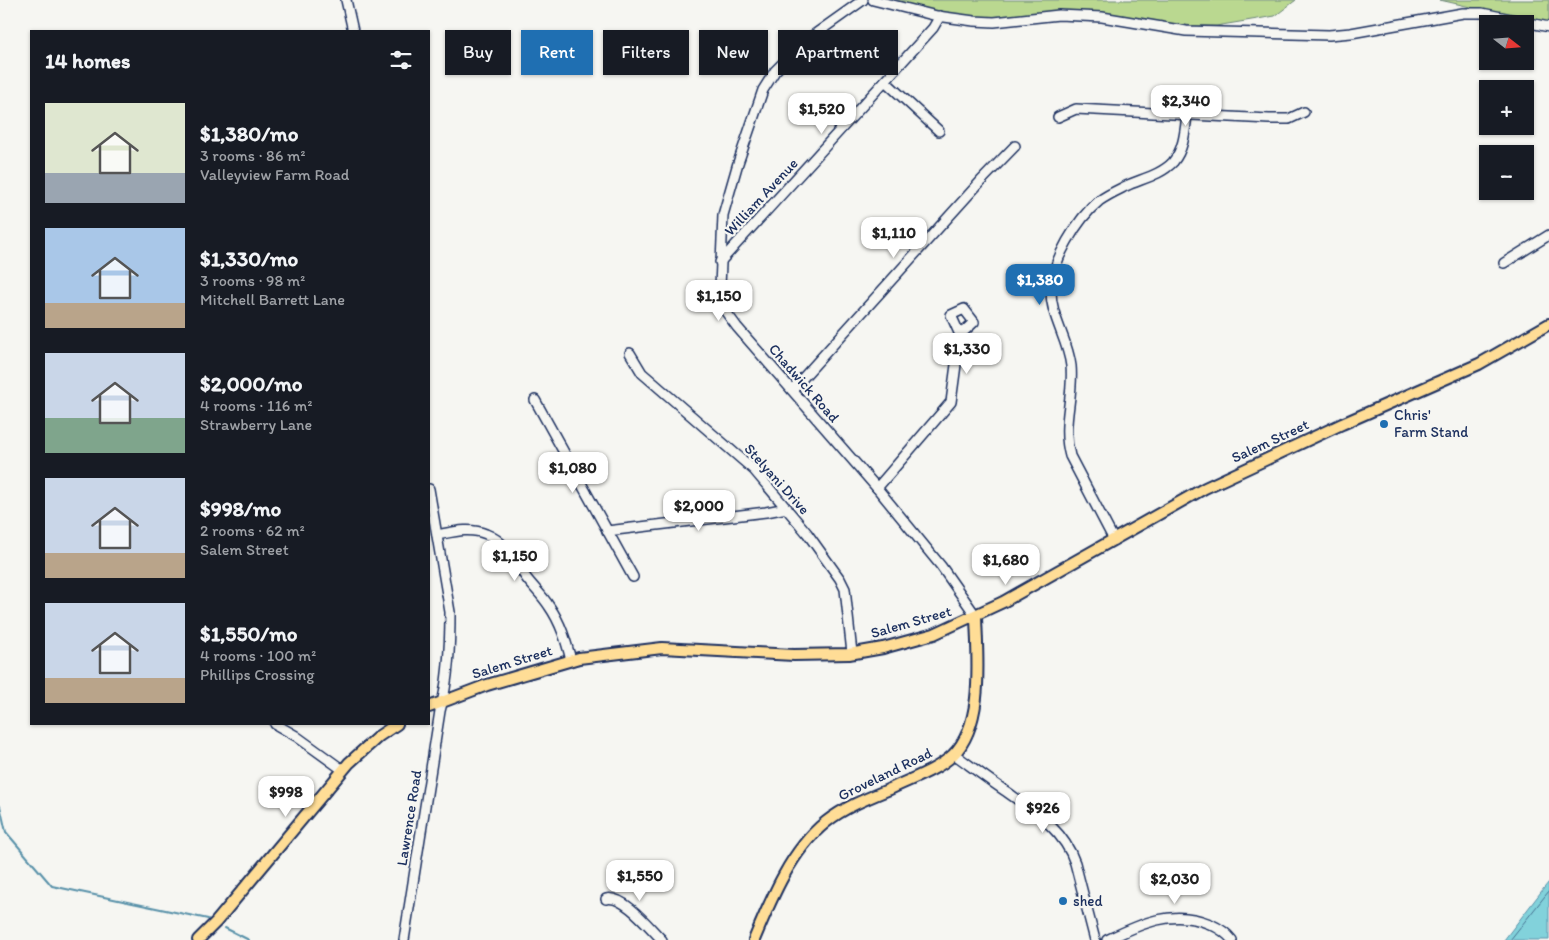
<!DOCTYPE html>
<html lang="en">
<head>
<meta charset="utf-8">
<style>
  :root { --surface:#171b24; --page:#242831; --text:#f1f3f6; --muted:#9ea1a6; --accent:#1f6fb2 }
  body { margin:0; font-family:Itim,sans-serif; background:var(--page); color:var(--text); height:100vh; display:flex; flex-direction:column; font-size:19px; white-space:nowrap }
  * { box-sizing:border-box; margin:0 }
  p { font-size:16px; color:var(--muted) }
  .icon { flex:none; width:28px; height:28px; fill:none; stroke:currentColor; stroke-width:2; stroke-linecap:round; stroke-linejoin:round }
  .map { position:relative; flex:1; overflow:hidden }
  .details { position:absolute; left:30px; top:30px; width:400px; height:695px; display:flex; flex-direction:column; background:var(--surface); border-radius:0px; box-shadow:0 1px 4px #0004 }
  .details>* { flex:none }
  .banner { position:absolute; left:445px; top:30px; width:475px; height:45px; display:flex; gap:10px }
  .needle { width:32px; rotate:107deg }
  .buttons { position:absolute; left:1479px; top:15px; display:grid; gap:10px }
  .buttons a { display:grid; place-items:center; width:55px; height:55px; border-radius:0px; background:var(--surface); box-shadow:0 1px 4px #0004; font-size:25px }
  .price { position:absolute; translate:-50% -42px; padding:0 11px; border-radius:10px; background:#fff; color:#222; font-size:16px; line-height:32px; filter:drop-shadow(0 1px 2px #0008) }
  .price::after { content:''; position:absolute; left:50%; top:30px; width:15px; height:11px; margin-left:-8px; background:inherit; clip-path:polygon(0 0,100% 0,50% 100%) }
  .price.on { background:var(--accent); color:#fff }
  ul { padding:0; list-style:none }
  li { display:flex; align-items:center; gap:15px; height:125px; padding:0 15px }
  li span { display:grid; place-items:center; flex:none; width:140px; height:100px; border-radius:0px; color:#555 }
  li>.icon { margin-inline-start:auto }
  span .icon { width:60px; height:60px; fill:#fffc; stroke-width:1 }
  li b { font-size:21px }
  h2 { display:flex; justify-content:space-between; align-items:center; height:60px; padding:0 15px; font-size:21px }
  .tag { padding:0 18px; border-radius:0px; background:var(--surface); box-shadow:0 1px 4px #0004; font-size:18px; line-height:45px }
  .tag.on { background:var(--accent); color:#fff }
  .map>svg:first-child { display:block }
  .green { fill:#bad890; stroke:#6a8477 }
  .water { fill:#82d2db; stroke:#5991a9 }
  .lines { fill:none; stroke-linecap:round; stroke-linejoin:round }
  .shore { stroke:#447090; stroke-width:1 }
  .stream { stroke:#5991a9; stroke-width:2 }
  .minor-casing { stroke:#1b2f5e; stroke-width:12 }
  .major-casing { stroke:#1b2f5e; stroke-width:14 }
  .minor { stroke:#f6f6f2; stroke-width:9 }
  .major { stroke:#ffdd96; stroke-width:10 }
  .poi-dot { fill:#1f6fb2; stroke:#f6f6f2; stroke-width:2 }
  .labels { text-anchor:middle; stroke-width:4.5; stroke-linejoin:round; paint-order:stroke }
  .street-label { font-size:15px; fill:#1b2f5e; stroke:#f6f6f2 }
  .poi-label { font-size:15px; fill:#1b2f5e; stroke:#f6f6f2; text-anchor:start }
</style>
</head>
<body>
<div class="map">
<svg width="1549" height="940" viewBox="0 0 1549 940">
  <rect width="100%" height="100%" fill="#f6f6f2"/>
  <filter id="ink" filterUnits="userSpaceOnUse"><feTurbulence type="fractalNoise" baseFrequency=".02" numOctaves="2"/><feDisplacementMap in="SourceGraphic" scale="10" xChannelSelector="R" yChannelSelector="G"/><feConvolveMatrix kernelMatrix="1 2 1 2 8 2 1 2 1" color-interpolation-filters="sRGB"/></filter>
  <g filter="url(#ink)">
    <!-- green -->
    <g class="green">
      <path d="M890 0H1296L1275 16 1216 26H1195L1123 19 990 18 937 13Z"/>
      <path d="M1440 0H1549V25Z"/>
    </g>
    <!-- water -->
    <path class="water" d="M1549 882V940H1504L1544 888Z"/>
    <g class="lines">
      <!-- shore -->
      <path class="shore" d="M1510 940 1549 891"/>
      <!-- stream -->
      <g class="stream">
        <path d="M0 806 6 832 52 886 208 919"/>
        <path d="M225 928 249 940"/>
      </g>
      <defs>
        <g id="minor">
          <path d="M346 0 353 31"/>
          <path d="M863 0 804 42 775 71 763 90 738 163 723 215 720 287 726 312 737 327 877 488 941 566 976 616"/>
          <path d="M873 0 937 16 974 21 994 22 1059 15 1102 17 1186 31 1329 35 1351 33 1463 13H1482L1549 27"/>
          <path d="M885 81 939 131"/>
          <path d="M1058 117 1076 109 1269 119H1289L1304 112"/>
          <path d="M720 262 933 28 940 16"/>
          <path d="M1504 263 1549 235"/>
          <path d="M630 353 642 373 754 470 807 533 840 579 845 589 852 653"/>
          <path d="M792 390 981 181 1015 146"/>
          <path d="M535 400 633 577"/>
          <path d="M877 488 951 402 960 335 974 322 964 309 951 315 960 335"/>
          <path d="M607 531 766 512 787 508"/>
          <path d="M437 535C453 532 470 527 486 534 507 542 515 562 527 579 534 588 543 596 549 606 561 623 566 641 571 660"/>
          <path d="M1114 540 1070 456C1061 423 1074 399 1071 366 1068 339 1050 316 1051 289 1052 261 1077 219 1099 201 1107 195 1118 190 1126 186 1141 179 1161 175 1173 162 1184 149 1185 131 1187 115"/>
          <path d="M275 724 296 736 343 770"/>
          <path d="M954 754C972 767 989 780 1007 792 1035 812 1064 830 1075 863L1095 940"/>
          <path d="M606 899C623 894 650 928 662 940"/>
          <path d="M404 940 440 711C449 680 450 644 450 612L429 489"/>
          <path d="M1107 940C1140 924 1173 908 1210 924 1219 928 1226 932 1232 940"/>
        </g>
        <g id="major">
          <path d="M429 707 487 685 579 658 662 648 794 655 849 654 883 648 934 634 1003 602 1205 488 1342 424 1479 364 1549 324"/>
          <path d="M198 940 216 922 349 763 379 736 397 724"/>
          <path d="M754 940C771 899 791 850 826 822 845 807 868 798 890 789 910 779 936 771 953 755 985 723 977 657 976 616"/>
        </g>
      </defs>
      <!-- minor casing -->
      <use href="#minor" class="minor-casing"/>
      <!-- major casing -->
      <use href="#major" class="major-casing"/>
      <!-- minor -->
      <use href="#minor" class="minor"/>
      <!-- major -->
      <use href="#major" class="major"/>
    </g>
  </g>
  <!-- markers -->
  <g class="poi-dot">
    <circle cx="1384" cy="424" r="5"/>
    <circle cx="1063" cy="901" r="5"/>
  </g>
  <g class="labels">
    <!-- street labels -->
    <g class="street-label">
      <text transform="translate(761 197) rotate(-47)" y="5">William Avenue</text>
      <text transform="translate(804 383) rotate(49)" y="5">Chadwick Road</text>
      <text transform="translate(1270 441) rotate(-25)" y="5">Salem Street</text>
      <text transform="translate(777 479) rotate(48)" y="5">Stelyani Drive</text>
      <text transform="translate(911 622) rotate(-16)" y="5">Salem Street</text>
      <text transform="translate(512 662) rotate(-17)" y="5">Salem Street</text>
      <text transform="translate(885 774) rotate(-26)" y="5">Groveland Road</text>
      <text transform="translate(409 818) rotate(-81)" y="5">Lawrence Road</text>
    </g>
    <!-- poi labels -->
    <g class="poi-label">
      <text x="1394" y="420">Chris'<tspan x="1394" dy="17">Farm Stand</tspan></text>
      <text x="1073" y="906">shed</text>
    </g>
  </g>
</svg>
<div class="buttons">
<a><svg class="needle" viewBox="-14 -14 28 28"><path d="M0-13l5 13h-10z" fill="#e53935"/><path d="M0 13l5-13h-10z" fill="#9ea1a6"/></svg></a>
<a>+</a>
<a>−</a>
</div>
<b class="price" style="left:1186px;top:127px">$2,340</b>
<b class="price" style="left:822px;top:135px">$1,520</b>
<b class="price" style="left:894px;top:259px">$1,110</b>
<b class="price on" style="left:1040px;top:306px">$1,380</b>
<b class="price" style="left:719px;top:322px">$1,150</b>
<b class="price" style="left:967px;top:375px">$1,330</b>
<b class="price" style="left:573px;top:494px">$1,080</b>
<b class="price" style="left:699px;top:532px">$2,000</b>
<b class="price" style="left:515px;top:582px">$1,150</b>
<b class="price" style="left:1006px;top:586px">$1,680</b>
<b class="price" style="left:286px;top:818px">$998</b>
<b class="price" style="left:1043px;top:834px">$926</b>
<b class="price" style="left:640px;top:902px">$1,550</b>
<b class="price" style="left:1175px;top:905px">$2,030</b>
<div class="banner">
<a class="tag">Buy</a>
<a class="tag on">Rent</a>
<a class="tag">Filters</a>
<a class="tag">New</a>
<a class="tag">Apartment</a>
</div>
<section class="details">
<h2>14 homes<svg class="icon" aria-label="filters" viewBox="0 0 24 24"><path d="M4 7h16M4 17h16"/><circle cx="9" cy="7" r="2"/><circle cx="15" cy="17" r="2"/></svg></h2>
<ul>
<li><span style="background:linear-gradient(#dfe7d0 70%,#9aa5b1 0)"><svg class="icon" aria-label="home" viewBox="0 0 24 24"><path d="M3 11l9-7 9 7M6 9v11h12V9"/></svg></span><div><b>$1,380/mo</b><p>3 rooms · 86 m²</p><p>Valleyview Farm Road</p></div></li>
<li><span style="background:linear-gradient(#a9c7e8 75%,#b9a48a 0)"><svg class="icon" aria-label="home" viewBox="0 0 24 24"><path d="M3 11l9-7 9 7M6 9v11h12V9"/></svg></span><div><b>$1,330/mo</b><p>3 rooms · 98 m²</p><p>Mitchell Barrett Lane</p></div></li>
<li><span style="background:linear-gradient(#c9d6e8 65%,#7fa58c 0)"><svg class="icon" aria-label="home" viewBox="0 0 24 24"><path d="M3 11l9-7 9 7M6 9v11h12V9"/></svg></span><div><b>$2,000/mo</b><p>4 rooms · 116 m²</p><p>Strawberry Lane</p></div></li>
<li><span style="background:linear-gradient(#c9d6e8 75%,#b9a48a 0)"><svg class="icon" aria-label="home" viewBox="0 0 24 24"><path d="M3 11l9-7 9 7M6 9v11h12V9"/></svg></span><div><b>$998/mo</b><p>2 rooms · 62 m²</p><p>Salem Street</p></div></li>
<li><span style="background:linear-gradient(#c9d6e8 75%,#b9a48a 0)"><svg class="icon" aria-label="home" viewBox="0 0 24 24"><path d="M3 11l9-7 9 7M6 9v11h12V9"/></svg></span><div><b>$1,550/mo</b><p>4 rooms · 100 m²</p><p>Phillips Crossing</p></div></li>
</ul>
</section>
</div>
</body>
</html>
